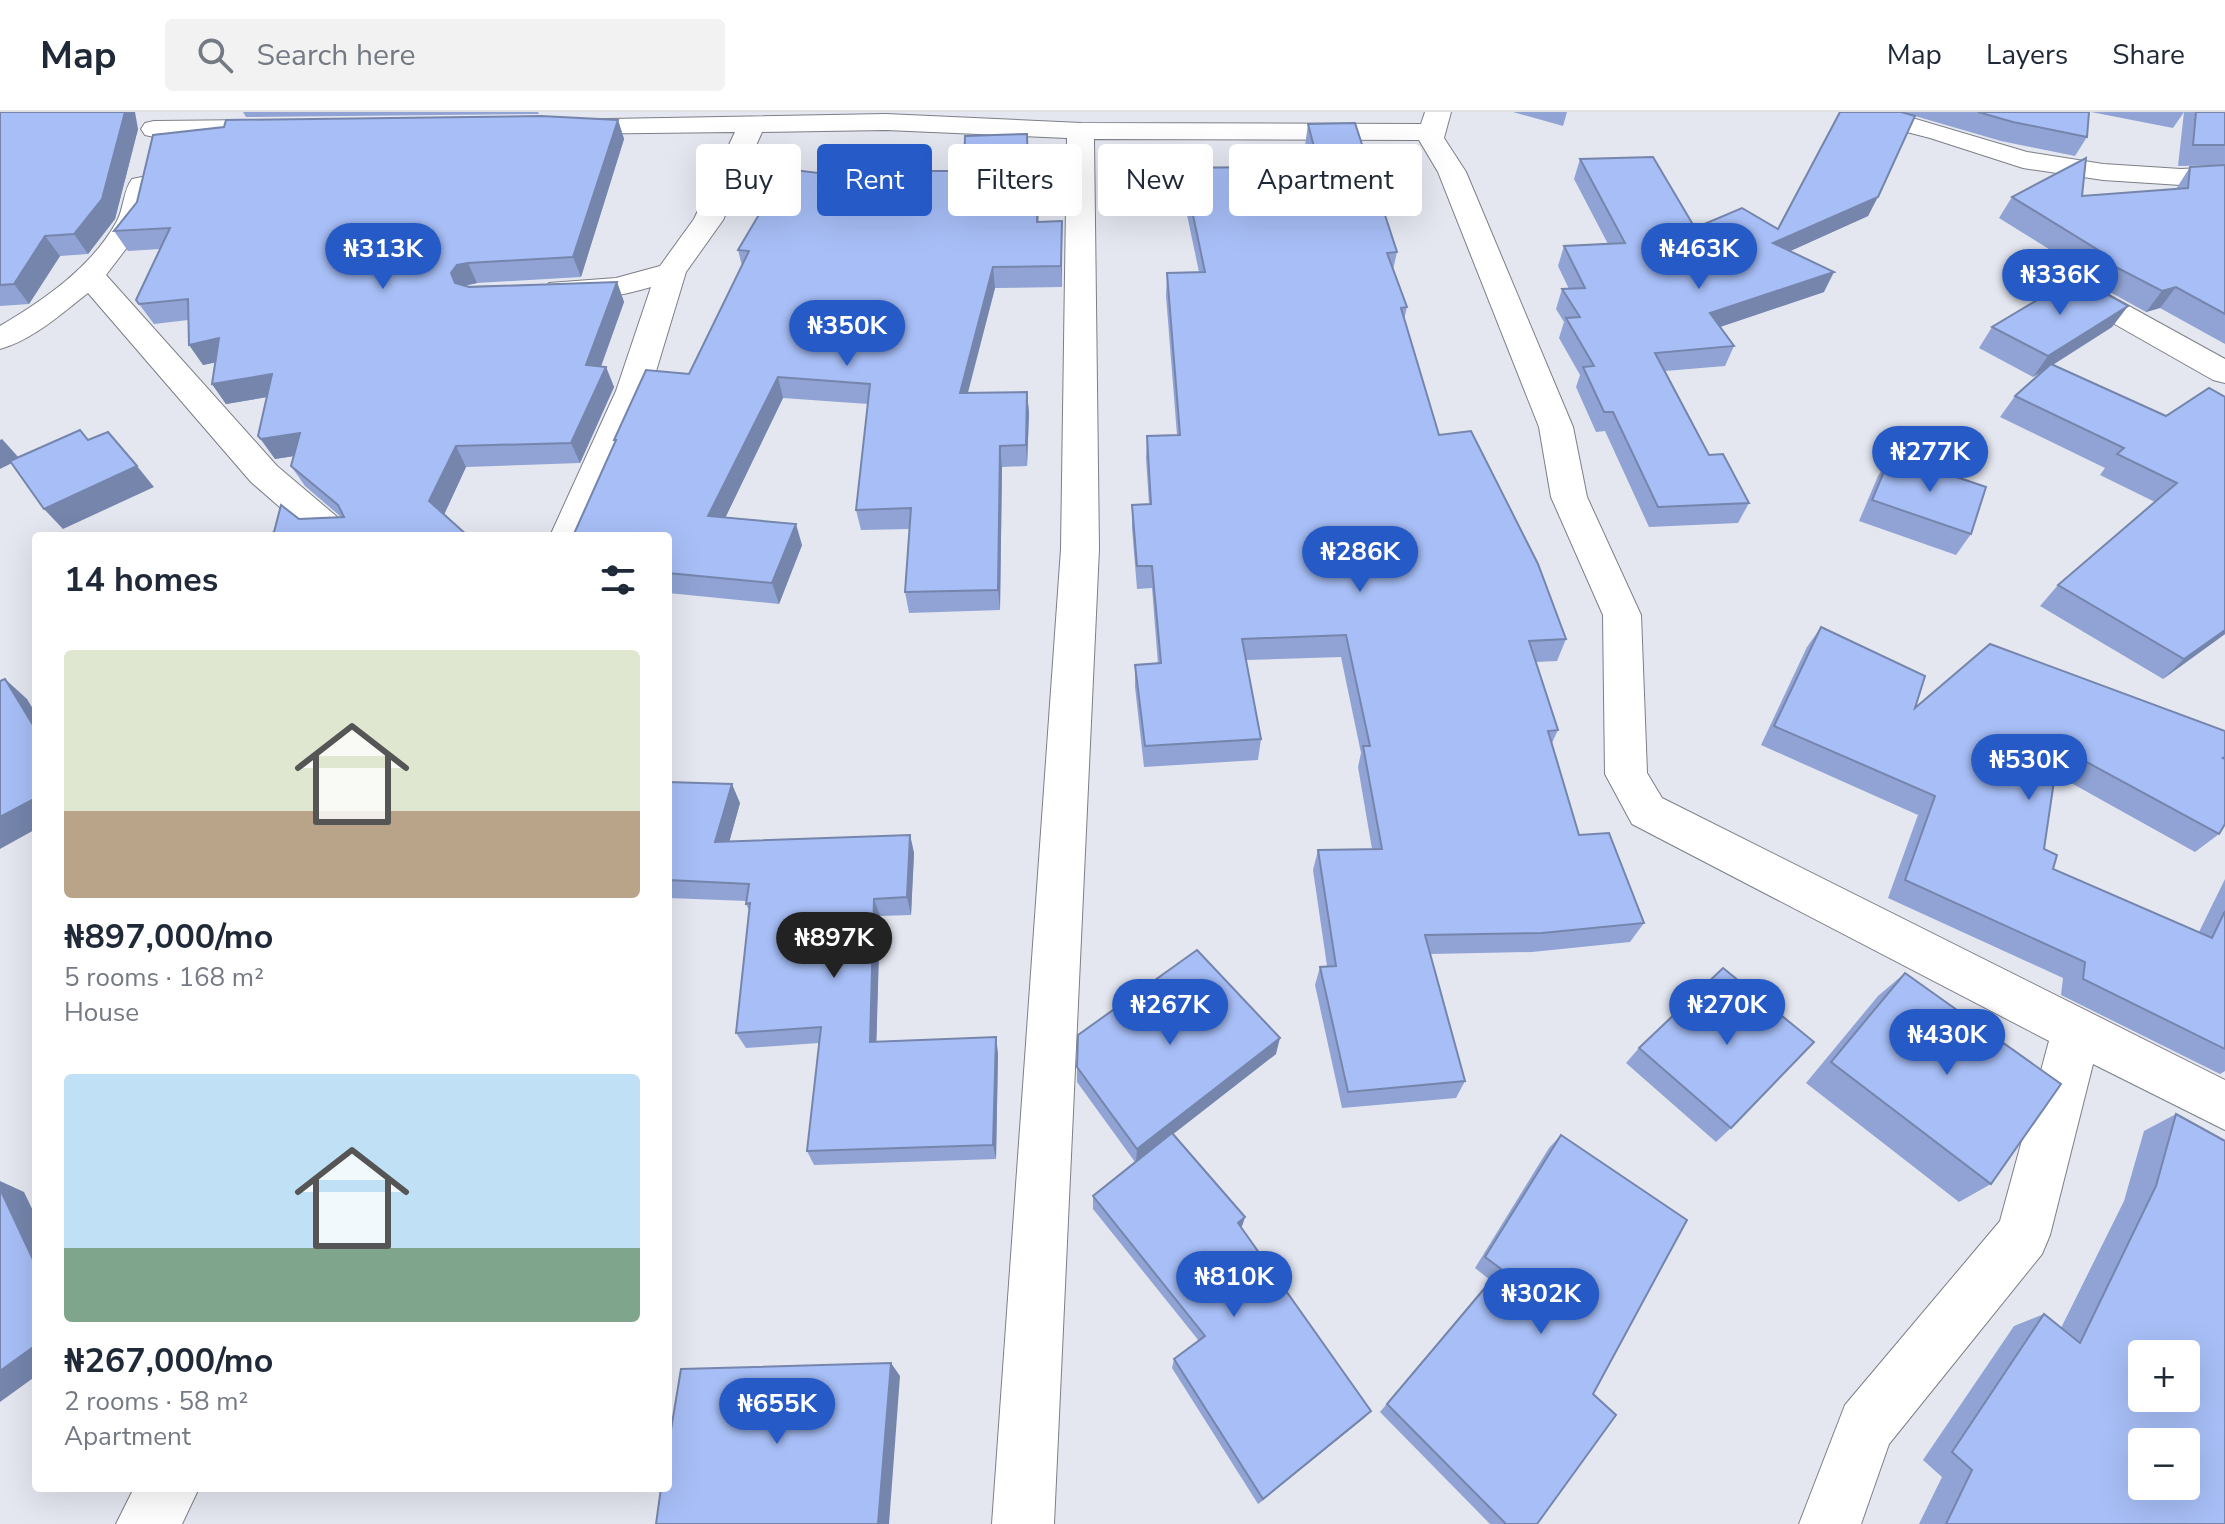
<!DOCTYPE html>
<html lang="en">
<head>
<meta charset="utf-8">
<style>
  :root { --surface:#fff; --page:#f2f2f3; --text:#1f2937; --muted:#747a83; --line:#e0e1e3; --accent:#265ac7 }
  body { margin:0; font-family:"Nunito Sans",sans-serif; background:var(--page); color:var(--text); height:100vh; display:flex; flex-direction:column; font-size:30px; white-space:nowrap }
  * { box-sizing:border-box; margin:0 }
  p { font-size:26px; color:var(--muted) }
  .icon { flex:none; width:44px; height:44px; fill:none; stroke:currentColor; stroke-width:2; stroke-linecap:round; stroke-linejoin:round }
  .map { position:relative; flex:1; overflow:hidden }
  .drawer { position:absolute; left:32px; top:420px; width:640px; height:960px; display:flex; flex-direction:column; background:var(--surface); border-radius:8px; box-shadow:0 8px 32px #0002 }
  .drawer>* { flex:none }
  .guide { position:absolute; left:696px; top:32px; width:760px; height:72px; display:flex; gap:16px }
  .fabs { position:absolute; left:2128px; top:1228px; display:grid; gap:16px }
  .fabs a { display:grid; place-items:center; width:72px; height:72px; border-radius:8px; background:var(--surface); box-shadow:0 8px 32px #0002; font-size:40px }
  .price { position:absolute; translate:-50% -68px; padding:0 18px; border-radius:28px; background:var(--accent); color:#fff; font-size:26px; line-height:52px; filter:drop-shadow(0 2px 4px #0008) }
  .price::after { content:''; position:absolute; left:50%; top:48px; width:24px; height:18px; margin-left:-12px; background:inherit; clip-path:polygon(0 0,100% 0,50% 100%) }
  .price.on { background:#222; color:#fff }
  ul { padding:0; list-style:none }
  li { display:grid; align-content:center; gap:16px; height:424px; padding:0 32px }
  li span { display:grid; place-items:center; height:248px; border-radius:8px; color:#555 }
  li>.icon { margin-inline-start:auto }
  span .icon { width:144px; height:144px; fill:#fffc; stroke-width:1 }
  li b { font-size:34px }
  h2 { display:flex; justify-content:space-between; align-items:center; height:96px; padding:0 32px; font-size:34px }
  .pill { padding:0 28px; border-radius:8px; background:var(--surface); box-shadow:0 8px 32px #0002; font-size:28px; line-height:72px }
  .pill.on { background:var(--accent); color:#fff }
  header { display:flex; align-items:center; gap:48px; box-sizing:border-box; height:112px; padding:0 40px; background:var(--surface); border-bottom:2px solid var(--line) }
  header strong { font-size:38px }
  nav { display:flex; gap:44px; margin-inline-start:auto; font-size:28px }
  .search { width:560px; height:72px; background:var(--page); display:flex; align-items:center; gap:20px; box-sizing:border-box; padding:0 28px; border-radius:8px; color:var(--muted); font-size:30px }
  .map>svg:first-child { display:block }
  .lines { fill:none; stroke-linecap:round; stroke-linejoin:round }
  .street-casing { stroke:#7c7f87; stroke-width:2 }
  .street { fill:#fff; fill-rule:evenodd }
  .wall { fill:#90a3d4 }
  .shaded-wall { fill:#7585ac }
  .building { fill:#a7bef6; stroke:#7585ac; stroke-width:2; fill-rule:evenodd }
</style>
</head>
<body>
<header>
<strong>Map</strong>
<div class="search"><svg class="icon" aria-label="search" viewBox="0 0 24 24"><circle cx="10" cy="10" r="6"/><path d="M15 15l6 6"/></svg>Search here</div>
<nav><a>Map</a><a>Layers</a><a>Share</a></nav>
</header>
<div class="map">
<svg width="2225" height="1412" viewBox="0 0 2225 1412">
  <rect width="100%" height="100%" fill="#e4e7f0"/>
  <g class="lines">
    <defs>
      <g id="street">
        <path d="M1425 0H1451L1444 26 1466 60 1573 315 1587 385 1641 503 1647 661 1662 686 2225 968V1018L2093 952 2050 1123 2042 1142 1889 1332 1861 1412H1799L1845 1293 2000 1109 2049 929 1632 712 1605 662 1603 503 1551 385 1539 315 1438 60 1419 28 1094 27 1099 437 1054 1412H992L1061 437 1067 26 886 18 762 20 723 108 686 160 650 279 586 424H550L616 279 651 175C620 184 581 192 549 185L545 178 549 171 616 166 660 154 694 107 735 20 561 22 552 20 548 14 552 8 886 2 1081 11 1421 12Z"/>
        <path d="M1848 0H1892L2027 40 2103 52 2181 57 2225 55V71L2181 73 2103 68 2023 56 1930 26 1852 6Z"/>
        <path d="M268 8 277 10 281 16 277 22 154 25 145 23 141 17 145 11 154 9Z"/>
        <path d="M142 65 152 67 156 73 147 109 106 163 277 354 349 415 354 424H313L251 370 88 181C62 201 33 228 0 237V214C44 188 92 155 117 109 124 96 123 79 132 67Z"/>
        <path d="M2067 175 2098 177 2225 247V271L2213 268 2081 193 2056 191 2052 184 2056 177Z"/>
        <path d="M134 1376H199L182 1412H116Z"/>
      </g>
    </defs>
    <!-- street casing -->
    <use href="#street" class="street-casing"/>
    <!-- street -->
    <use href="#street" class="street"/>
  </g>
  <!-- wall -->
  <g class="wall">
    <path d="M0 0 138 17 115 107 88 142 60 144 29 192 0 194Z"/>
    <path d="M243 0H538L539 2 246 5Z"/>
    <path d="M1513 0H1567L1563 14Z"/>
    <path d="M1903 0H2089L2087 25 2075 44 2001 29 1915 4 1868 104 1790 139 1824 180 1720 215 1734 234 1725 254 1665 259 1709 343 1749 391 1738 411 1649 415 1605 319 1596 320 1576 275 1580 263 1559 226 1564 210 1556 197 1562 177H1569L1558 154 1564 134 1608 132 1574 67 1580 47 1695 116 1778 117Z"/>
    <path d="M2091 0H2184L2173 16Z"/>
    <path d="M2184 0H2225V53L2178 54Z"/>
    <path d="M618 8 624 27 581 165 477 171 466 174 617 170 624 190 601 255H606L614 275 580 351 466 355 444 403 299 407 341 405 305 374 291 354 294 344 275 347 258 324 267 285 226 292 212 272 216 250 203 253 188 208 154 212 136 188 160 137 128 139 114 119Z"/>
    <path d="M1308 12 1397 140 1393 158 1407 195 1404 208 1439 323 1566 527 1557 549 1536 550 1558 618 1552 631 1579 723 1644 811 1630 830 1532 840 1430 842 1465 969 1456 986 1342 996 1315 873 1320 855 1327 854 1313 758 1318 738 1372 737 1358 655 1361 641 1341 545 1246 548 1261 627 1258 648 1144 655 1135 575V553L1158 552 1152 476 1137 477 1132 416V393L1149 392 1146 346 1147 324 1177 323 1166 184 1167 161 1199 160 1182 79 1183 56 1310 54 1305 34Z"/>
    <path d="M2225 53V232L2160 196 2146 200 2099 174 2081 173 2089 162 1999 106 2012 85 2082 84 2176 77 2190 55Z"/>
    <path d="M1028 62H1038V110L1062 109V175L995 176 968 281 1027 280 1029 301 1027 354 1002 355 1000 498 909 501 905 480 910 417 861 418 856 398 868 292 783 286 725 406 802 433 779 492 668 481V424L614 328 689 262 742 154 738 138 900 71Z"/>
    <path d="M2128 194 2112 215 2053 253 2166 304 2225 522 2163 567 2040 494 2058 473 2155 390 2100 363 2105 356 2000 305 2015 284 2041 260 2033 265 1979 236 1992 215Z"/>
    <path d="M1891 343 1971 422 1956 443 1859 409 1878 364Z"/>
    <path d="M1821 515 1915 596 2223 646 2219 722 2195 740 2055 662 2044 737 2053 757 2199 820 2225 767V959L2220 962 2061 883 2063 866 1888 786 1918 703 1761 633 1807 535Z"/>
    <path d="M668 670 740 691 729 730 910 723 914 741 911 803 880 804 876 930 998 941 996 1047 814 1053 807 1039 819 931 746 936 736 921 749 798 746 792 747 789 668 786Z"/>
    <path d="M1905 861 1991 1072 1959 1090 1806 971 1878 884Z"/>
    <path d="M1639 936 1731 1016 1716 1030 1626 951Z"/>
    <path d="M1276 942 1173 1022 1245 1105 1241 1117 1364 1306 1258 1392 1172 1256 1174 1247 1199 1229 1093 1097V1084L1135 1050 1077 970V955Z"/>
    <path d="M2176 1002 2225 1412H1919L1942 1365 1923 1348 2014 1214 2044 1202 2061 1216 2124 1089 2144 1019Z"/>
    <path d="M1561 1023 1593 1282 1537 1412H1490L1380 1300 1490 1168 1475 1156 1549 1036Z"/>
  </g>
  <!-- shaded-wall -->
  <g class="shaded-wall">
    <path d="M125 0H135L138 17 115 107 88 142 74 122Z"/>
    <path d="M618 8 624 27 581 165 573 145Z"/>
    <path d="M1038 62 1039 82 1038 131 1037 110Z"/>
    <path d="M1878 85 1868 104 1764 151 1773 131Z"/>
    <path d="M1062 109V175L1061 154Z"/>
    <path d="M45 124 60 144 29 192 14 172Z"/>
    <path d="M468 151 477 171 466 173 460 182 464 191 451 161 457 153Z"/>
    <path d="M993 155 995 176 962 302 960 281Z"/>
    <path d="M1834 160 1824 180 1702 221 1710 201Z"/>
    <path d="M617 170 624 190 594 273 586 253Z"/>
    <path d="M2176 175 2160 196 2146 200 2162 179Z"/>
    <path d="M2128 194 2112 215 2033 265 2048 244Z"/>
    <path d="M219 226 233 247 203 253 189 233Z"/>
    <path d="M606 255 614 275 580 351 571 331Z"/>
    <path d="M272 262 285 282 226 292 212 272Z"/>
    <path d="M778 265 783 286 716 425 708 404Z"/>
    <path d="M1027 280 1029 301 1027 354 1026 333Z"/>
    <path d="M300 321 313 341 275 347 261 327Z"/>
    <path d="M2 327 20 347 0 357V328Z"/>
    <path d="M456 334 466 355 441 409 429 389Z"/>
    <path d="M1000 334 1002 355 1000 498 998 478Z"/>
    <path d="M137 354 154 375 63 417 44 397Z"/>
    <path d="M796 412 802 433 779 492 772 471Z"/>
    <path d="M2225 518V522L2163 567 2184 547Z"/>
    <path d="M5 567 27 587 36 602V618Z"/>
    <path d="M732 672 740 691 724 749 715 730Z"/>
    <path d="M36 686V717L0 737V705Z"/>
    <path d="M910 723 914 741 911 803 907 785Z"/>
    <path d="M874 787 880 804 876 945 870 930Z"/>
    <path d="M996 925 998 941 996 1047 993 1033Z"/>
    <path d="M1280 926 1276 942 1136 1051 1137 1037Z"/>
    <path d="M0 1069 24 1080 36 1105V1154L0 1077Z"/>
    <path d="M1245 1105 1241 1117 1238 1111Z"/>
    <path d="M36 1233V1264L0 1290V1259Z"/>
    <path d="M891 1251 900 1264 889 1412H878Z"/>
    <path d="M1371 1299 1364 1306 1258 1392 1263 1387Z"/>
  </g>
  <!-- building -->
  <g class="building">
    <path d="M0 0H125L102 87 74 122 45 124 14 172 0 173Z"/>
    <path d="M1840 0H1901L1915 4 1878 85 1773 131 1834 160 1710 201 1734 234 1655 241 1709 343 1723 342 1749 391 1658 395 1613 300H1604L1583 255 1594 254 1566 206 1580 205 1562 177 1585 176 1564 134 1625 131 1580 47 1653 45 1695 116 1742 96 1778 117Z"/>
    <path d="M1978 0H2089L2087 25 2013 10Z"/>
    <path d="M2196 0H2225V33H2193Z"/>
    <path d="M541 4 618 8 573 145 468 151 457 153 451 161 455 171 469 175 617 170 586 253 606 255 571 331 456 334 429 389 468 424H266L274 420 281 393 299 407 344 405 338 393 291 354 300 321 261 327 258 324 272 262 212 272 219 226 189 233 188 187 139 192 136 188 170 116 114 119 137 90 153 23 224 15 226 8Z"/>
    <path d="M1355 11 1397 140 1387 141 1407 195 1401 196 1439 323 1471 319 1538 452 1566 527 1529 529 1558 618 1548 619 1579 723 1609 721 1644 811 1542 821 1425 823 1465 969 1348 980 1320 855 1336 854 1318 738 1382 737 1363 634H1370L1346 523 1242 527 1261 627 1145 634 1135 553 1161 551 1152 454H1137L1132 393 1151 392 1147 324 1180 323 1167 161 1205 160 1183 56 1319 54 1308 12Z"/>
    <path d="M1027 22 1028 62H1038L1037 110 1062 109 1061 154 993 155 960 281 1027 280 1026 333 1000 334 998 478 905 480 911 396 856 398 870 272 778 265 708 404 796 412 772 471 668 461V424H573L616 328H614L646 258 689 262 749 139 738 138 786 57 900 71 902 59H964L965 24Z"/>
    <path d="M2086 46 2082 84 2188 76 2190 55 2225 53V202L2176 175 2162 179 2114 154 2096 152 2108 144 2012 85Z"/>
    <path d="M2064 172 2094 175 2128 194 2048 244 1992 215Z"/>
    <path d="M2051 252 2166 304 2209 276 2225 285V518L2184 547 2058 473 2177 371 2117 342 2124 336 2015 284Z"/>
    <path d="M80 318 88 328 108 320 137 354 44 397 10 349Z"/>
    <path d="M1891 343 1986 375 1971 422 1872 388Z"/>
    <path d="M1821 515 1925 564 1915 596 1990 532 2225 619V645L2223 646 2225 647V712L2219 722 2059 635 2044 737 2057 743 2053 757 2212 826 2225 799V937L2083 867 2085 850 1905 768 1935 684 1774 614Z"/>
    <path d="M5 567 36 618V686L0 705V569Z"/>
    <path d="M668 670 732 672 715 730 910 723 907 785 874 787 870 930 996 925 993 1033 807 1039 821 915 736 921 750 791 746 792 749 772 668 768Z"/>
    <path d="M1197 838 1280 926 1137 1037 1077 955 1078 923Z"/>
    <path d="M1723 856 1814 930 1731 1016 1639 936Z"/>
    <path d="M1905 861 2061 972 1991 1072 1831 950Z"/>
    <path d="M2176 1002 2225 1029V1412H1946L1972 1358 1952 1340 2044 1202 2080 1231 2156 1074ZM2142 1242H2186V1286H2142ZM2142 1330H2186V1374H2142Z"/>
    <path d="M1172 1021 1245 1105 1238 1111 1371 1299 1263 1387 1174 1247 1205 1224 1093 1084Z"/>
    <path d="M1561 1023 1687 1108 1593 1282 1616 1303 1537 1412H1506L1387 1292 1501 1157 1485 1145Z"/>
    <path d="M0 1077 36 1154V1233L0 1259Z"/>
    <path d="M891 1251 878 1412H656L661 1376H668V1336L681 1257Z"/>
  </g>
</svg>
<div class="fabs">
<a>+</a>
<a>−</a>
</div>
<b class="price" style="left:383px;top:179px">₦313K</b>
<b class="price" style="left:1699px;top:179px">₦463K</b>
<b class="price" style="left:2060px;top:205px">₦336K</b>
<b class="price" style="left:847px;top:256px">₦350K</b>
<b class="price" style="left:1930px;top:382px">₦277K</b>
<b class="price" style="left:1360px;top:482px">₦286K</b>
<b class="price" style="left:2029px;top:690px">₦530K</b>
<b class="price on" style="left:834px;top:868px">₦897K</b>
<b class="price" style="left:1170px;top:935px">₦267K</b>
<b class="price" style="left:1727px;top:935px">₦270K</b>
<b class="price" style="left:1947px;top:965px">₦430K</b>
<b class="price" style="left:1234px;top:1207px">₦810K</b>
<b class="price" style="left:1541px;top:1224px">₦302K</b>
<b class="price" style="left:777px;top:1334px">₦655K</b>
<div class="guide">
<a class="pill">Buy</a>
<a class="pill on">Rent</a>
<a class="pill">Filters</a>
<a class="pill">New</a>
<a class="pill">Apartment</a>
</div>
<section class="drawer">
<h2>14 homes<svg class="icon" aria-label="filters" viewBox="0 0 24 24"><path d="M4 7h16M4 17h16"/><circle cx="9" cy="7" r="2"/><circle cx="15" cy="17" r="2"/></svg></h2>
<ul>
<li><span style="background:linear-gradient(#dfe7d0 65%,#b9a48a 0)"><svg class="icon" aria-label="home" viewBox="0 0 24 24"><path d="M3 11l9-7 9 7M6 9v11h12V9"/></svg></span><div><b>₦897,000/mo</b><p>5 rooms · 168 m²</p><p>House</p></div></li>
<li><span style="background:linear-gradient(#bfe0f5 70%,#7fa58c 0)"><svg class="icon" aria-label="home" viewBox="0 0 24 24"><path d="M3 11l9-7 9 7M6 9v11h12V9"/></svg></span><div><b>₦267,000/mo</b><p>2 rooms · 58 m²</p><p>Apartment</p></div></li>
</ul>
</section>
</div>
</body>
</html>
